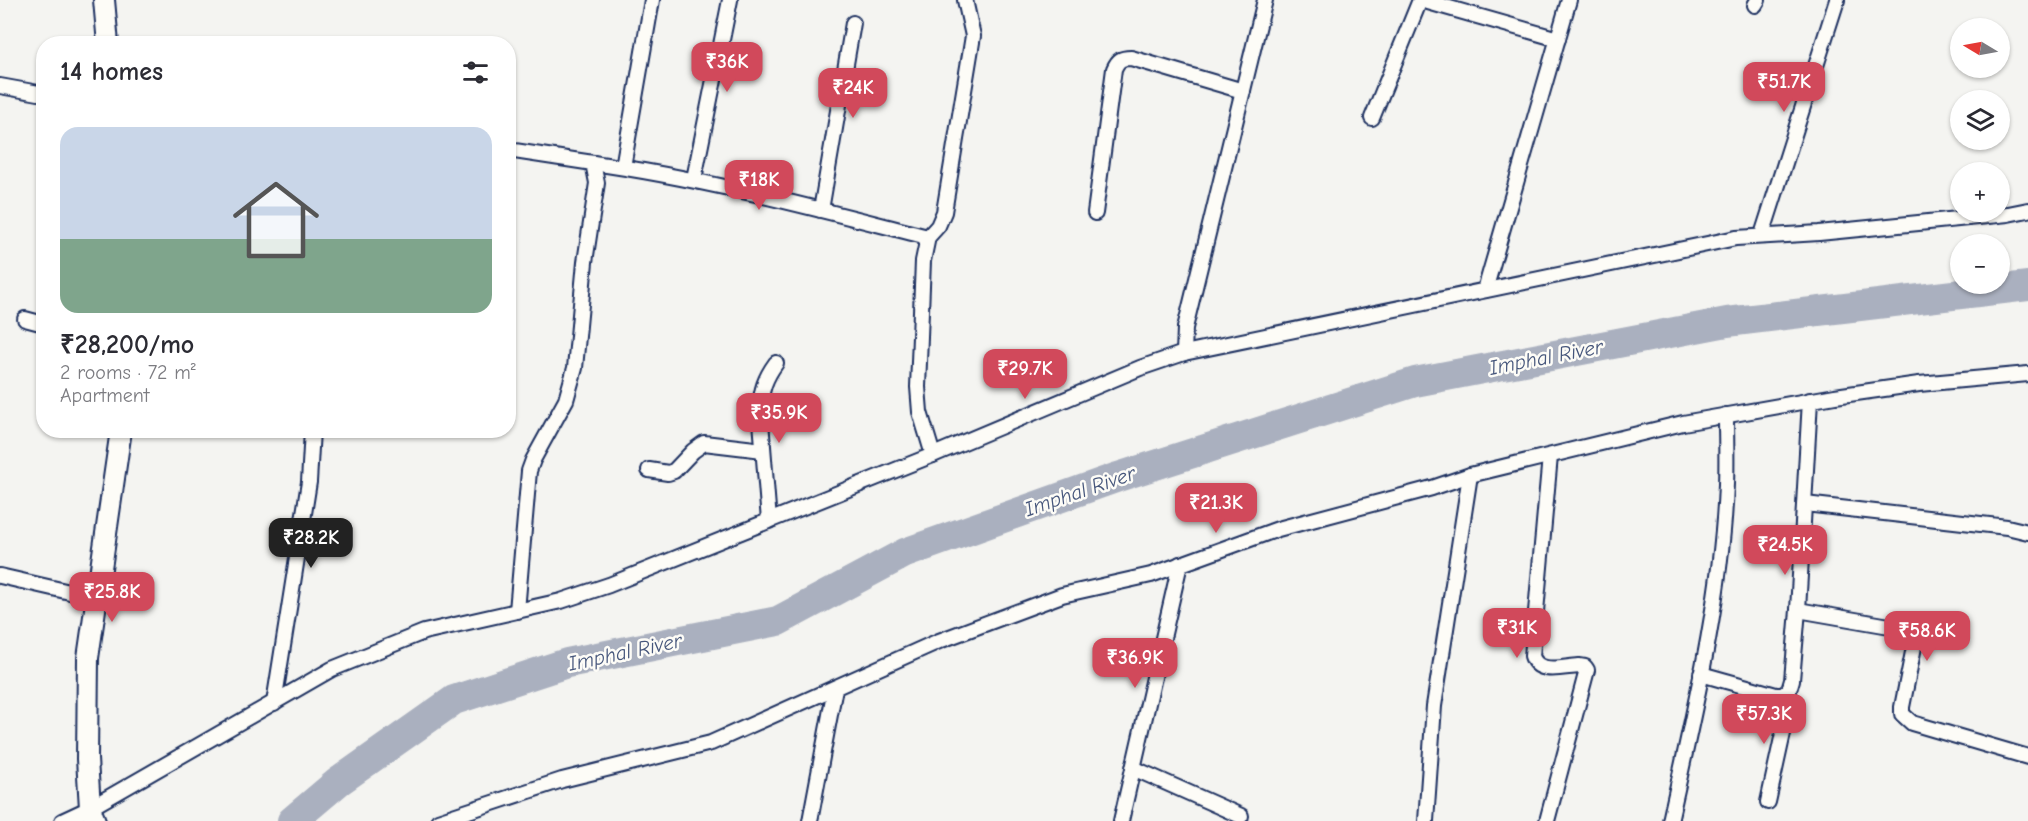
<!DOCTYPE html>
<html lang="en">
<head>
<meta charset="utf-8">
<style>
  :root { --surface:#fff; --page:#f7f7f7; --text:#2b2b33; --muted:#7c7c81; --line:#e1e1e2; --accent:#d1495b }
  body { margin:0; font-family:"Comic Neue",sans-serif; background:var(--page); color:var(--text); height:100vh; display:flex; flex-direction:column; font-size:22px; white-space:nowrap }
  * { box-sizing:border-box; margin:0 }
  p { font-size:20px; color:var(--muted) }
  .icon { flex:none; width:33px; height:33px; fill:none; stroke:currentColor; stroke-width:2; stroke-linecap:round; stroke-linejoin:round }
  .map { position:relative; flex:1; overflow:hidden }
  .drawer { position:absolute; left:36px; top:36px; width:480px; height:402px; display:flex; flex-direction:column; background:var(--surface); border-radius:24px; box-shadow:0 2px 4px #0004 }
  .drawer>* { flex:none }
  .needle { width:39px; rotate:280deg }
  .tools { position:absolute; left:1950px; top:18px; display:grid; gap:12px }
  .tools a { display:grid; place-items:center; width:60px; height:60px; border-radius:50%; background:var(--surface); box-shadow:0 2px 4px #0004; font-size:30px }
  .price { position:absolute; translate:-50% -51px; padding:0 14px; border-radius:12px; background:var(--accent); color:#fff; font-size:20px; line-height:39px; filter:drop-shadow(0 2px 3px #0008) }
  .price::after { content:''; position:absolute; left:50%; top:36px; width:18px; height:14px; margin-left:-9px; background:inherit; clip-path:polygon(0 0,100% 0,50% 100%) }
  .price.current { background:#222; color:#fff }
  ul { padding:0; list-style:none }
  li { display:grid; align-content:center; gap:12px; height:318px; padding:0 24px }
  li+li { border-top:2px solid var(--line) }
  li span { display:grid; place-items:center; height:186px; border-radius:18px; color:#555 }
  li>.icon { margin-inline-start:auto }
  span .icon { width:108px; height:108px; fill:#fffc; stroke-width:1 }
  li b { font-size:26px }
  h2 { display:flex; justify-content:space-between; align-items:center; height:72px; padding:0 24px; font-size:26px }
  .map>svg:first-child { display:block }
  .lines { fill:none; stroke-linecap:round; stroke-linejoin:round }
  .river { stroke:#aab0bf; stroke-width:30 }
  .street-casing { stroke:#1b2f5e; stroke-width:18 }
  .secondary-casing { stroke:#1b2f5e; stroke-width:24 }
  .street { stroke:#fdfcf7; stroke-width:14 }
  .secondary { stroke:#fdfcf7; stroke-width:20 }
  .labels { text-anchor:middle; stroke-width:5; stroke-linejoin:round; paint-order:stroke }
  .water-label { font-size:21px; font-style:italic; fill:#46567b; stroke:#fdfcf7 }
</style>
</head>
<body>
<div class="map">
<svg width="2028" height="821" viewBox="0 0 2028 821">
  <rect width="100%" height="100%" fill="#f4f4f1"/>
  <filter id="ink" filterUnits="userSpaceOnUse"><feTurbulence type="fractalNoise" baseFrequency=".0167" numOctaves="2"/><feDisplacementMap in="SourceGraphic" scale="12" xChannelSelector="R" yChannelSelector="G"/><feConvolveMatrix kernelMatrix="1 2 1 2 8 2 1 2 1" color-interpolation-filters="sRGB"/></filter>
  <g filter="url(#ink)">
    <g class="lines">
      <!-- river -->
      <path class="river" d="M292 821 338 782 454 700 567 663 778 621 905 553 1118 477 1415 382 1727 322 2028 286"/>
      <defs>
        <g id="street">
          <path d="M1421 0 1558 39"/>
          <path d="M1755 5 1758 0"/>
          <path d="M0 86 44 94"/>
          <path d="M1372 118 1420 0"/>
          <path d="M508 150 593 163 597 183 585 262 575 368 566 400 533 460 529 471 517 611"/>
          <path d="M593 163C707 179 817 209 928 237"/>
          <path d="M623 167 652 0"/>
          <path d="M694 179 730 0"/>
          <path d="M821 210 853 23"/>
          <path d="M1095 213 1114 69C1118 60 1121 58 1131 58L1243 91"/>
          <path d="M1762 235 1837 0"/>
          <path d="M1485 290 1569 0"/>
          <path d="M25 319 44 324"/>
          <path d="M1184 353 1185 328 1265 0"/>
          <path d="M933 455 920 412 918 387 923 261 928 237 938 226 944 212 973 36 965 0"/>
          <path d="M649 470 668 473 674 471 693 451 704 443 763 450"/>
          <path d="M1805 504 2007 527 2028 532"/>
          <path d="M769 521 760 409C761 390 765 378 776 363"/>
          <path d="M0 576 96 598"/>
          <path d="M1798 610 1901 628C1909 633 1913 638 1914 647L1902 707V714L1912 723 2028 757"/>
          <path d="M1701 674 1776 695H1783L1789 690 1792 680 1798 610 1810 400"/>
          <path d="M274 703 309 482 312 430"/>
          <path d="M1133 768 1241 816"/>
          <path d="M1768 802 1789 706V690"/>
          <path d="M62 821 90 808 332 669 424 632 561 601 609 585 933 455 1140 368 1184 353 1736 238 1819 233 2008 214 2028 210"/>
          <path d="M438 821 562 780 711 743 939 641 1062 595 1151 575 1278 529 1432 488 1470 475 1683 423 1835 396 1919 384 2028 374"/>
          <path d="M810 821 835 688"/>
          <path d="M1121 821 1180 564"/>
          <path d="M1426 821 1434 706 1470 475"/>
          <path d="M1547 821 1587 670 1585 667 1579 666C1562 667 1538 675 1532 656L1550 456"/>
          <path d="M1670 821C1694 712 1722 596 1726 484 1727 461 1726 438 1726 415"/>
        </g>
        <g id="secondary">
          <path d="M104 0 108 44"/>
          <path d="M95 821 90 808 87 759 88 658 121 430"/>
        </g>
      </defs>
      <!-- street casing -->
      <use href="#street" class="street-casing"/>
      <!-- secondary casing -->
      <use href="#secondary" class="secondary-casing"/>
      <!-- street -->
      <use href="#street" class="street"/>
      <!-- secondary -->
      <use href="#secondary" class="secondary"/>
    </g>
  </g>
  <g class="labels">
    <!-- water labels -->
    <g class="water-label">
      <text transform="translate(1546 357) rotate(-11)" y="7">Imphal River</text>
      <text transform="translate(1080 491) rotate(-19)" y="7">Imphal River</text>
      <text transform="translate(625 652) rotate(-12)" y="7">Imphal River</text>
    </g>
  </g>
</svg>
<div class="tools">
<a><svg class="needle" viewBox="-14 -14 28 28"><path d="M0-13l5 13h-10z" fill="#e53935"/><path d="M0 13l5-13h-10z" fill="#7c7c81"/></svg></a>
<a><svg class="icon" aria-label="layers" viewBox="0 0 24 24"><path d="M12 4l9 5-9 5-9-5zM3 14l9 5 9-5"/></svg></a>
<a>+</a>
<a>−</a>
</div>
<b class="price" style="left:727px;top:93px">₹36K</b>
<b class="price" style="left:1784px;top:113px">₹51.7K</b>
<b class="price" style="left:853px;top:119px">₹24K</b>
<b class="price" style="left:759px;top:211px">₹18K</b>
<b class="price" style="left:1025px;top:400px">₹29.7K</b>
<b class="price" style="left:779px;top:444px">₹35.9K</b>
<b class="price" style="left:1216px;top:534px">₹21.3K</b>
<b class="price current" style="left:311px;top:569px">₹28.2K</b>
<b class="price" style="left:1785px;top:576px">₹24.5K</b>
<b class="price" style="left:112px;top:623px">₹25.8K</b>
<b class="price" style="left:1517px;top:659px">₹31K</b>
<b class="price" style="left:1927px;top:662px">₹58.6K</b>
<b class="price" style="left:1135px;top:689px">₹36.9K</b>
<b class="price" style="left:1764px;top:745px">₹57.3K</b>
<section class="drawer">
<h2>14 homes<svg class="icon" aria-label="filters" viewBox="0 0 24 24"><path d="M4 7h16M4 17h16"/><circle cx="9" cy="7" r="2"/><circle cx="15" cy="17" r="2"/></svg></h2>
<ul>
<li><span style="background:linear-gradient(#c9d6e8 60%,#7fa58c 0)"><svg class="icon" aria-label="home" viewBox="0 0 24 24"><path d="M3 11l9-7 9 7M6 9v11h12V9"/></svg></span><div><b>₹28,200/mo</b><p>2 rooms · 72 m²</p><p>Apartment</p></div></li>
</ul>
</section>
</div>
</body>
</html>
